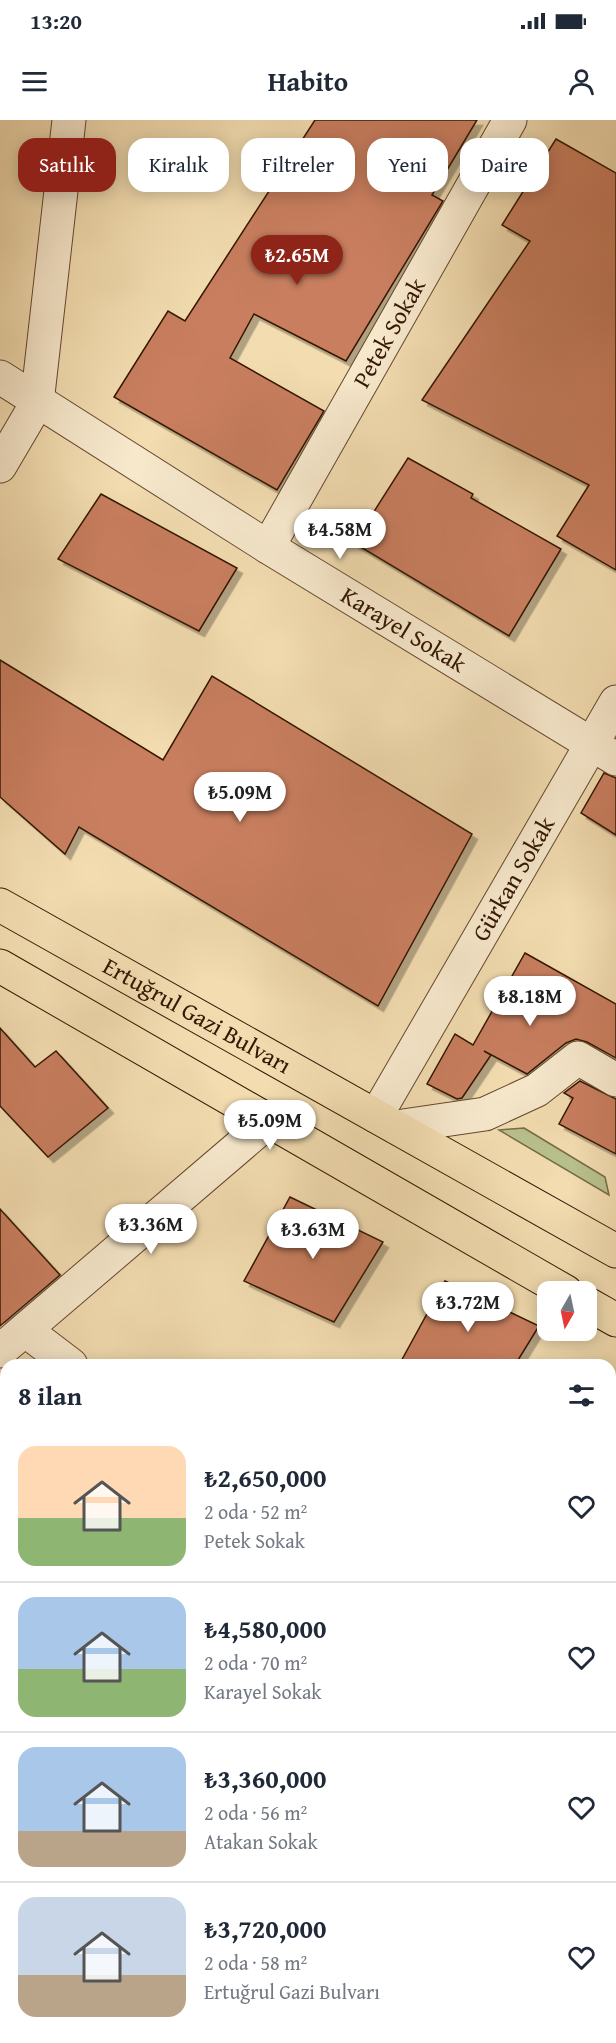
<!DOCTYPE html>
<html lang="tr">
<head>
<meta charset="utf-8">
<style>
  :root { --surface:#fff; --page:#f6f6f7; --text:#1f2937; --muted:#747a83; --line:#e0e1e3; --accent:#8f2418 }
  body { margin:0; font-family:"Gentium Book Plus",serif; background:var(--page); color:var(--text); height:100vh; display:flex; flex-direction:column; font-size:22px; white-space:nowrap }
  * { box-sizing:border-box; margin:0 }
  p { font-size:20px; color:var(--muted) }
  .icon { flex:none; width:33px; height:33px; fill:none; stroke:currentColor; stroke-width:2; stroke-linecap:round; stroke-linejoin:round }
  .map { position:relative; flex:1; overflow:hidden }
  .details { position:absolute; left:0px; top:1239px; width:616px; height:684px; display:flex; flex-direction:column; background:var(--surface); border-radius:18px 18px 0 0; box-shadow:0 3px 15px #0003 }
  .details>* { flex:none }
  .top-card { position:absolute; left:18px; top:18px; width:580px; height:54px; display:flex; gap:12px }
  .needle { width:39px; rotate:189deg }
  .buttons { position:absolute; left:537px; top:1161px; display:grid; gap:12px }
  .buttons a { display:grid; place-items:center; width:60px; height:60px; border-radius:12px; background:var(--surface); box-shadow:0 3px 15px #0003; font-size:30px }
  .price { position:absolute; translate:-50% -51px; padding:0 14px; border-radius:21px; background:#fff; color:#222; font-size:20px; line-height:39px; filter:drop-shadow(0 2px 3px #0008) }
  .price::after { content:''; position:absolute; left:50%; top:36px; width:18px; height:14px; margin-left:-9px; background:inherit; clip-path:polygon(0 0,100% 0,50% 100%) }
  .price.active { background:var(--accent); color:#fff }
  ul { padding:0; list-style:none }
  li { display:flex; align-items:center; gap:18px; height:150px; padding:0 18px }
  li+li { border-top:2px solid var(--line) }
  li span { display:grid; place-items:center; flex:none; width:168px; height:120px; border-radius:18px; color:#555 }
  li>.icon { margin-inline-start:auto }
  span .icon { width:72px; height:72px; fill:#fffc; stroke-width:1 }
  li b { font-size:26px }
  h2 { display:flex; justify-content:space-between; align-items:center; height:72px; padding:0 18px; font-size:26px }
  .chip { padding:0 21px; border-radius:18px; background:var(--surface); box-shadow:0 3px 15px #0003; font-size:21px; line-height:54px }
  .chip.active { background:var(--accent); color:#fff }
  .status { display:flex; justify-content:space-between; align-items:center; height:42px; padding:0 30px; background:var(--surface); direction:ltr }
  .status svg { height:16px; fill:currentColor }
  header { display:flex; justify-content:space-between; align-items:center; height:78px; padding:0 18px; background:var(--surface); font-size:27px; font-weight:700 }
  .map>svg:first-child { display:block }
  .green { fill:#b8c18d; stroke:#766c48; stroke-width:1.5 }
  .building { fill:#c87e5e; stroke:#341704; stroke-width:1.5; filter:url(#shadow) }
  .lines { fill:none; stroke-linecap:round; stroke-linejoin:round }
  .minor-casing { stroke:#64482f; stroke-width:35 }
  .major-casing { stroke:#341704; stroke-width:35 }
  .minor { stroke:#f7e8cc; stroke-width:33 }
  .major { stroke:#f2dcb0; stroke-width:33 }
  .labels { text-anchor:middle; stroke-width:6; stroke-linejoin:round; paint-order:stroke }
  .street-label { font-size:24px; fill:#341704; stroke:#f7e8cc }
</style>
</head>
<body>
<div class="status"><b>13:20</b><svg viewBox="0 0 49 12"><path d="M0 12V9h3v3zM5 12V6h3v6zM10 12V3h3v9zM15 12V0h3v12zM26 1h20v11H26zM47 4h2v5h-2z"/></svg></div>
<header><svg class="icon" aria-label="menu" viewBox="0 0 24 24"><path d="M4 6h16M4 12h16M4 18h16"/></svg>Habito<svg class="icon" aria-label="person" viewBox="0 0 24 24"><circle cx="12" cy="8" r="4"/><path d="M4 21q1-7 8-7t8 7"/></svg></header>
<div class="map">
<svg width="616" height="1923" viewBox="0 0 616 1923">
  <defs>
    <filter id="shadow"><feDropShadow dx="5.5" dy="5.5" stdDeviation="0" flood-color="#0004"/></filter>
  </defs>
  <rect width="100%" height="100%" fill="#f2dcb0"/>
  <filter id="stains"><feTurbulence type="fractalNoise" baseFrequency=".00333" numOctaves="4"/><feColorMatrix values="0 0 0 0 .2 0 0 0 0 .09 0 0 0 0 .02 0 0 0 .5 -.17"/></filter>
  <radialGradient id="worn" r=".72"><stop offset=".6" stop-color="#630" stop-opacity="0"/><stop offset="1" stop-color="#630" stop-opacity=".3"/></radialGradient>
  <!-- green -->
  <path class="green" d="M524 1008 605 1057 609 1075 499 1010Z"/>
  <!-- building -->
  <g class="building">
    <path d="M315 0H477L432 75 443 81 346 241 254 194 230 238 324 291 277 370 114 277 168 191 185 201Z"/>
    <path d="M556 19 616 53V450L557 416 589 365 422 280 530 121 502 105Z"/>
    <path d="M408 338 473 374 471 378 561 429 509 516 354 423Z"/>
    <path d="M101 374 237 448 199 511 58 439Z"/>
    <path d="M0 540 163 640 212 556 472 714 378 886 79 707 65 734 0 677Z"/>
    <path d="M604 653 616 658V715L581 693Z"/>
    <path d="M525 833 616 884V938L587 922 576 919 566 923 527 954 484 931 491 935 462 978 457 979 427 964 455 914 473 925Z"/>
    <path d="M0 908 35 947 56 931 108 988 48 1037 0 986Z"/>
    <path d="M580 961 616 979V1034L559 1004 573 978 564 973Z"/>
    <path d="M290 1077 383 1122 334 1202 244 1161Z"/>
    <path d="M0 1089 60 1155 0 1206Z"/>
    <path d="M445 1161 539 1206 515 1245H399Z"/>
  </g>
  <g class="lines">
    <defs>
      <g id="minor">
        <path id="s1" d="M0 257 268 427 616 639"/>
        <path d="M0 346 37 283 69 0"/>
        <path id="s2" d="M268 427 510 0"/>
        <path id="s3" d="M376 996 616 582"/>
        <path d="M396 1007 485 994 537 970 578 938 616 960"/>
        <path d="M25 1210 71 1245"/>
        <path d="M0 1231 269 1001"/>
        <path d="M610 1645 616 1642"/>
        <path d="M0 1662 6 1657"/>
        <path d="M191 1917 195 1923"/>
        <path d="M142 1923 152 1917"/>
      </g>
      <g id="major">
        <path id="s4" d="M0 785 616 1131"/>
        <path d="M0 846 566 1172"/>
        <path d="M586 1183 616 1200"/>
      </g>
    </defs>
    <!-- minor casing -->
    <use href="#minor" class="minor-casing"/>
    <!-- major casing -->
    <use href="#major" class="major-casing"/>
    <!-- minor -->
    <use href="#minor" class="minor"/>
    <!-- major -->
    <use href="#major" class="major"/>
  </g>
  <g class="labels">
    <!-- street labels -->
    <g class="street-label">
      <text dy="8" stroke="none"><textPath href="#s2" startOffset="246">Petek Sokak</textPath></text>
      <text dy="8" stroke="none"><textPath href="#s1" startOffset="476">Karayel Sokak</textPath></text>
      <text dy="8" stroke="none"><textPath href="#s3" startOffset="274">Gürkan Sokak</textPath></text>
      <text dy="8" stroke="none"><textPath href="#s4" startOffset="226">Ertuğrul Gazi Bulvarı</textPath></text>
    </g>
  </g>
  <rect width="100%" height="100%" filter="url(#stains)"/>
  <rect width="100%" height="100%" fill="url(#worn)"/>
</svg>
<div class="buttons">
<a><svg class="needle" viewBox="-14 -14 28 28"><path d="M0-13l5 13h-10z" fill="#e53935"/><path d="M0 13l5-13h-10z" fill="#747a83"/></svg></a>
</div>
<b class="price active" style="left:297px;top:166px">₺2.65M</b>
<b class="price" style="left:340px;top:440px">₺4.58M</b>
<b class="price" style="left:240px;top:703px">₺5.09M</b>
<b class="price" style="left:530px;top:907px">₺8.18M</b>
<b class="price" style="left:270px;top:1031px">₺5.09M</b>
<b class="price" style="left:151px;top:1135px">₺3.36M</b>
<b class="price" style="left:313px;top:1140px">₺3.63M</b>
<b class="price" style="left:468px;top:1213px">₺3.72M</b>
<div class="top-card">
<a class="chip active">Satılık</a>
<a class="chip">Kiralık</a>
<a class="chip">Filtreler</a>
<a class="chip">Yeni</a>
<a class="chip">Daire</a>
</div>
<section class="details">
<h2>8 ilan<svg class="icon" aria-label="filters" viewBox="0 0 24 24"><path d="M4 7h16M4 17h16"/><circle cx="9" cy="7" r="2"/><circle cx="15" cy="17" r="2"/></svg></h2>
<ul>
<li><span style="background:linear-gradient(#ffd9b3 60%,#8fb573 0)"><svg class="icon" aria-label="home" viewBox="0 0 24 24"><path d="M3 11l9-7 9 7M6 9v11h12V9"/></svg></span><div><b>₺2,650,000</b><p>2 oda · 52 m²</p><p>Petek Sokak</p></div><svg class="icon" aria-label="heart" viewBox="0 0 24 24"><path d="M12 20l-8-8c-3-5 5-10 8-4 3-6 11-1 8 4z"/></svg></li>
<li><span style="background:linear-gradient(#a9c7e8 60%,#8fb573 0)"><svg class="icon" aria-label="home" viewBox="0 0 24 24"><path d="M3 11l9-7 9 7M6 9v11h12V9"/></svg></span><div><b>₺4,580,000</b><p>2 oda · 70 m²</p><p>Karayel Sokak</p></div><svg class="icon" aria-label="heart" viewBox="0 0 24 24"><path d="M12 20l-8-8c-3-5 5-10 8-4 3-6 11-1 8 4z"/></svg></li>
<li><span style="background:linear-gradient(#a9c7e8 70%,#b9a48a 0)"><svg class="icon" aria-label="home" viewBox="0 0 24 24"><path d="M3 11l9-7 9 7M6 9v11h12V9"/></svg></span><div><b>₺3,360,000</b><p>2 oda · 56 m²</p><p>Atakan Sokak</p></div><svg class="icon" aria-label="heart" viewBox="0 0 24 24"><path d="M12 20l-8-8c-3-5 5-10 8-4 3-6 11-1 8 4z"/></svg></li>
<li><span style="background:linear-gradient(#c9d6e8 65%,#b9a48a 0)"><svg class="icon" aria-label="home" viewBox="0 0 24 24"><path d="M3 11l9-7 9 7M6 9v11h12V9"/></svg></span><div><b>₺3,720,000</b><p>2 oda · 58 m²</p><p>Ertuğrul Gazi Bulvarı</p></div><svg class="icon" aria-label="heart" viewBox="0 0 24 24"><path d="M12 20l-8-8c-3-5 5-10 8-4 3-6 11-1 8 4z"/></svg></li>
</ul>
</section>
</div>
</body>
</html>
